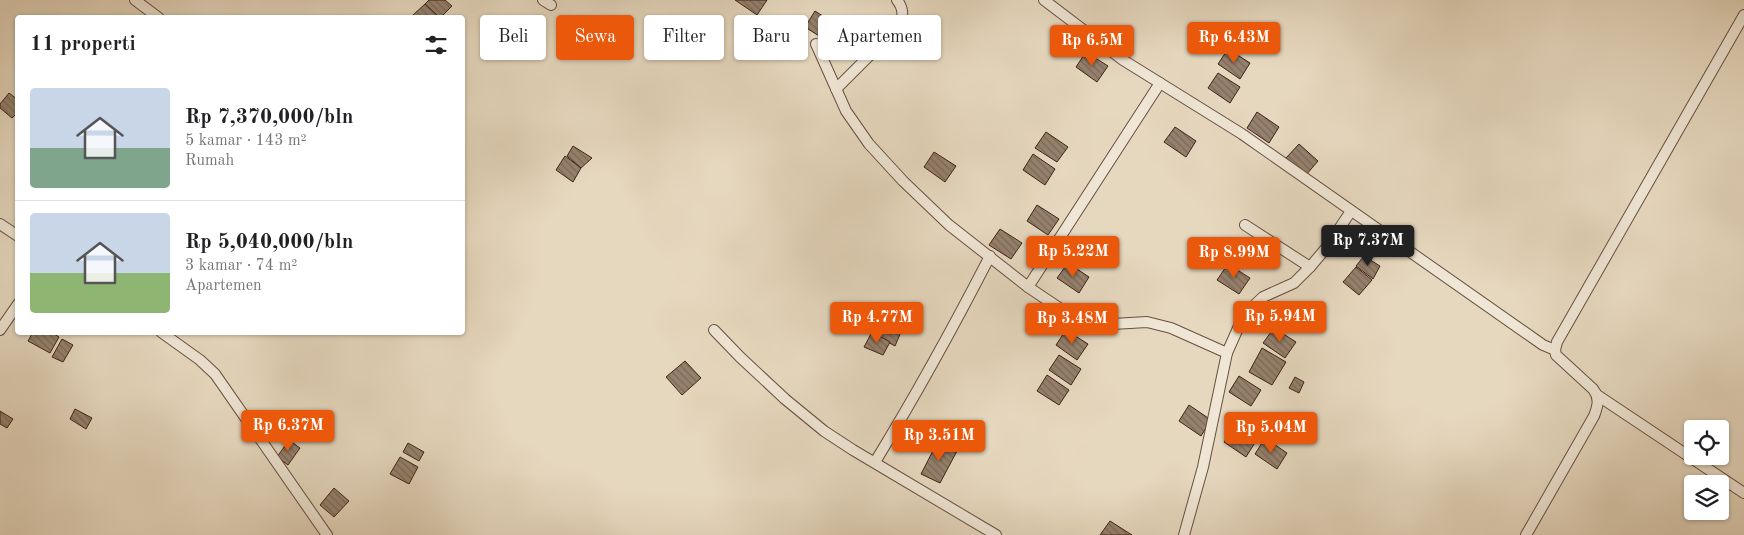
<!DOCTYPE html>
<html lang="id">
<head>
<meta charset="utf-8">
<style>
  :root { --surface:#fff; --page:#f2f2f2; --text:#202124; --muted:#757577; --line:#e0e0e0; --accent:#ea580c }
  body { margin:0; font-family:"Old Standard TT",serif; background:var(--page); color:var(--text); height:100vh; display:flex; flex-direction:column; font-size:19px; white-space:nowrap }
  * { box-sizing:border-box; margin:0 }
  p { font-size:16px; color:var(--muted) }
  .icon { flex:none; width:28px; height:28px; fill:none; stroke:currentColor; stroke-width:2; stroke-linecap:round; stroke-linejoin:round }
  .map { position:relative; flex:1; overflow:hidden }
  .sheet { position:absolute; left:15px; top:15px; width:450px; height:320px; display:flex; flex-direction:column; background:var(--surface); border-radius:5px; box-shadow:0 1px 4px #0004 }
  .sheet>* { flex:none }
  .banner { position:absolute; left:480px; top:15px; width:475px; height:45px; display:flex; gap:10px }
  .controls { position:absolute; left:1684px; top:420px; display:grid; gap:10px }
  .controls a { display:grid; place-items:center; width:45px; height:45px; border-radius:5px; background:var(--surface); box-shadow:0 1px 4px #0004; font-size:25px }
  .price { position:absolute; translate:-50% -42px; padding:0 11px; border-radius:5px; background:var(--accent); color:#fff; font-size:16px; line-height:32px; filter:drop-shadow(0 1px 2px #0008) }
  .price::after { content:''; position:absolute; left:50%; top:30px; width:15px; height:11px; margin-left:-8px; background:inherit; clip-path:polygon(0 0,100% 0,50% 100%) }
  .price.on { background:#222; color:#fff }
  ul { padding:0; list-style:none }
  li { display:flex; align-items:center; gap:15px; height:125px; padding:0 15px }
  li+li { border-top:1px solid var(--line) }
  li span { display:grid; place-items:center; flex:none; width:140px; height:100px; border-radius:5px; color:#555 }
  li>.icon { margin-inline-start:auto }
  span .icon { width:60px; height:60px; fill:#fffc; stroke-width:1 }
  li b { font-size:21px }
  h2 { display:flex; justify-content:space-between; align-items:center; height:60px; padding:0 15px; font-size:21px }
  .pill { padding:0 18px; border-radius:5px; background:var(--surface); box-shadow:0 1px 4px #0004; font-size:18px; line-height:45px }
  .pill.on { background:var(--accent); color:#fff }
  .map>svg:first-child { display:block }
  .building { fill:url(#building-back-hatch); stroke:#3e2316 }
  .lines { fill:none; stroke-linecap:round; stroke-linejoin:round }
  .street-casing { stroke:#685040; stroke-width:12 }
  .street { stroke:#efe6d5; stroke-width:10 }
</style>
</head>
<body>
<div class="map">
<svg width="1744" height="535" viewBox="0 0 1744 535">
  <defs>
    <pattern id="building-back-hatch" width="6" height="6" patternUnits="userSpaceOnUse" patternTransform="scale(1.25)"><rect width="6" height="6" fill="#95816e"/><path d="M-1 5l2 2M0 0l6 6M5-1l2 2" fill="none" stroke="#7b6959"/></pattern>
  </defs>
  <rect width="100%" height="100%" fill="#e6d8bf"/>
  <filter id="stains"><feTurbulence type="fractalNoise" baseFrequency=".004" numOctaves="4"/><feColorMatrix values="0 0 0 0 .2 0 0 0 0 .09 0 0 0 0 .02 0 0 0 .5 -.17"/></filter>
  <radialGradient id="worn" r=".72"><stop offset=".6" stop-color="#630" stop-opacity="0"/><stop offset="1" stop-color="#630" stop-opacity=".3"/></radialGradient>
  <!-- building -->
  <g class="building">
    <path d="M429 0H445L452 6 440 18 425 4Z"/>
    <path d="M735 0H767L757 15Z"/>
    <path d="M425 4 440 18H416L413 15Z"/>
    <path d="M815 11 837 25 827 41 805 27Z"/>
    <path d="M1228 49 1250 63 1240 79 1218 64Z"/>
    <path d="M1086 52 1108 66 1097 82 1076 67Z"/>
    <path d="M1218 73 1240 87 1230 103 1208 88Z"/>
    <path d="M9 93 18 100V112L12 118 0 108V104Z"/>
    <path d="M1257 112 1279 127 1269 143 1247 128Z"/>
    <path d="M1175 127 1196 141 1186 157 1164 142Z"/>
    <path d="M1046 132 1068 147 1057 162 1035 148Z"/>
    <path d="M1299 144 1318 161 1306 175 1286 158Z"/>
    <path d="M573 146 592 158 581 168 567 156Z"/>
    <path d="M934 152 956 166 945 182 924 167Z"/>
    <path d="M1033 154 1055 169 1045 185 1023 170Z"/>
    <path d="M565 156 581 168 573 182 556 170Z"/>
    <path d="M1037 205 1059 219 1048 235 1027 221Z"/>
    <path d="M1000 229 1022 243 1011 259 989 245Z"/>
    <path d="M1364 256 1380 266 1373 279 1356 266Z"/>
    <path d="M1068 263 1089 277 1079 293 1057 278Z"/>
    <path d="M1228 264 1250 278 1239 294 1217 280Z"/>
    <path d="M1356 267 1372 280 1359 295 1343 282Z"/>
    <path d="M875 321 901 332 895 346 871 333Z"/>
    <path d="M1274 328 1296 342 1285 358 1263 343Z"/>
    <path d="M1066 330 1088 344 1077 360 1056 345Z"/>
    <path d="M33 332H51L59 337 50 353 28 341Z"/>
    <path d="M872 332 890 342 883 355 864 347Z"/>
    <path d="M62 339 73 345 63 362 52 357Z"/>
    <path d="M1262 348 1286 362 1272 385 1249 372Z"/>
    <path d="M1059 355 1081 369 1071 385 1049 370Z"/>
    <path d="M685 361 701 378 682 395 666 377Z"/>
    <path d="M1047 375 1069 390 1059 405 1037 391Z"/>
    <path d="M1239 376 1261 390 1251 406 1229 392Z"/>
    <path d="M1295 377 1304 382 1299 393 1289 388Z"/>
    <path d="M1189 405 1211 420 1201 436 1179 421Z"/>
    <path d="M75 409 92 418 86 429 70 419Z"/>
    <path d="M0 411 13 419 7 428 0 424Z"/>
    <path d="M1235 427 1256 441 1246 457 1224 442Z"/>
    <path d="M1265 438 1287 453 1277 469 1255 454Z"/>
    <path d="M289 440 300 448 288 465 277 457Z"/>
    <path d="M938 441 957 451 940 483 921 474Z"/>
    <path d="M408 443 424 452 419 461 403 452Z"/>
    <path d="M400 457 418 467 409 484 390 474Z"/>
    <path d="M334 488 349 501 334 517 320 505Z"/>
    <path d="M1110 521 1132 535H1100Z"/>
  </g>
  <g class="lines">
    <defs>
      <g id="street">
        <path d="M135 0 159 18"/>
        <path d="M543 0 551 5"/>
        <path d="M1044 0 1123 60 1242 134 1543 345 1555 350"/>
        <path d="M816 44 846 111 869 144 903 181 949 225 1028 287 1074 318 1095 325 1147 322 1171 328 1227 353"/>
        <path d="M836 89 898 27C904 17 904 9 897 0"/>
        <path d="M0 224 18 236"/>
        <path d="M1245 225 1310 267"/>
        <path d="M1028 287 1160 83"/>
        <path d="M0 330 18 304"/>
        <path d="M714 330 740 357 785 399 824 431 853 450 996 535"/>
        <path d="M161 332 200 360 215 374 327 535"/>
        <path d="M1597 395 1744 493"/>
        <path d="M875 462C916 395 954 326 990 256"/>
        <path d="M1184 535 1203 467 1227 353 1239 326 1246 313 1263 297 1294 283 1310 267 1327 247 1351 211"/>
        <path d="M1526 535 1594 416C1598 406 1600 398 1593 389L1556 355 1555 350 1557 342 1744 15"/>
      </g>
    </defs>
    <!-- street casing -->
    <use href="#street" class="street-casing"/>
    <!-- street -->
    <use href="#street" class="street"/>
  </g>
  <rect width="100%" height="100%" filter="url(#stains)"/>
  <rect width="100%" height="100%" fill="url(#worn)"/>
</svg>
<div class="controls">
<a><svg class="icon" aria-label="locate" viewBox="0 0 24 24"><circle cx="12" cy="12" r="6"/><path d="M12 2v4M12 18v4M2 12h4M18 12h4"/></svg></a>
<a><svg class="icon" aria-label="layers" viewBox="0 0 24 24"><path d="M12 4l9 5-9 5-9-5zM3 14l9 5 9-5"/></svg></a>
</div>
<b class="price" style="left:1234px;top:64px">Rp 6.43M</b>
<b class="price" style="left:1092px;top:67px">Rp 6.5M</b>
<b class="price on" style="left:1368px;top:267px">Rp 7.37M</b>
<b class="price" style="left:1073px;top:278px">Rp 5.22M</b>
<b class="price" style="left:1234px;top:279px">Rp 8.99M</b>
<b class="price" style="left:1280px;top:343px">Rp 5.94M</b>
<b class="price" style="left:877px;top:344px">Rp 4.77M</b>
<b class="price" style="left:1072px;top:345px">Rp 3.48M</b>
<b class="price" style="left:288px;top:452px">Rp 6.37M</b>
<b class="price" style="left:1271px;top:454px">Rp 5.04M</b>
<b class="price" style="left:939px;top:462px">Rp 3.51M</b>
<div class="banner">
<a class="pill">Beli</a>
<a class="pill on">Sewa</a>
<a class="pill">Filter</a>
<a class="pill">Baru</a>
<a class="pill">Apartemen</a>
</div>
<section class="sheet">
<h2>11 properti<svg class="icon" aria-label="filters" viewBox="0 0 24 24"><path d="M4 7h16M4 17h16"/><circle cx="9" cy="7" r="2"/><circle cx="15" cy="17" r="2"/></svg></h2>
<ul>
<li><span style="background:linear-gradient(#c9d6e8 60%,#7fa58c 0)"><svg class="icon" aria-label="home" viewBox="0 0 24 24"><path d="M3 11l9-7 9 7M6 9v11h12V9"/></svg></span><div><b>Rp 7,370,000/bln</b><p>5 kamar · 143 m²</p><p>Rumah</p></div></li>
<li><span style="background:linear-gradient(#c9d6e8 60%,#8fb573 0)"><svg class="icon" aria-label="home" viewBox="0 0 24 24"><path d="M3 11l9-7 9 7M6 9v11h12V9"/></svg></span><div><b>Rp 5,040,000/bln</b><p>3 kamar · 74 m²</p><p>Apartemen</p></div></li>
</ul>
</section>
</div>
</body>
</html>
